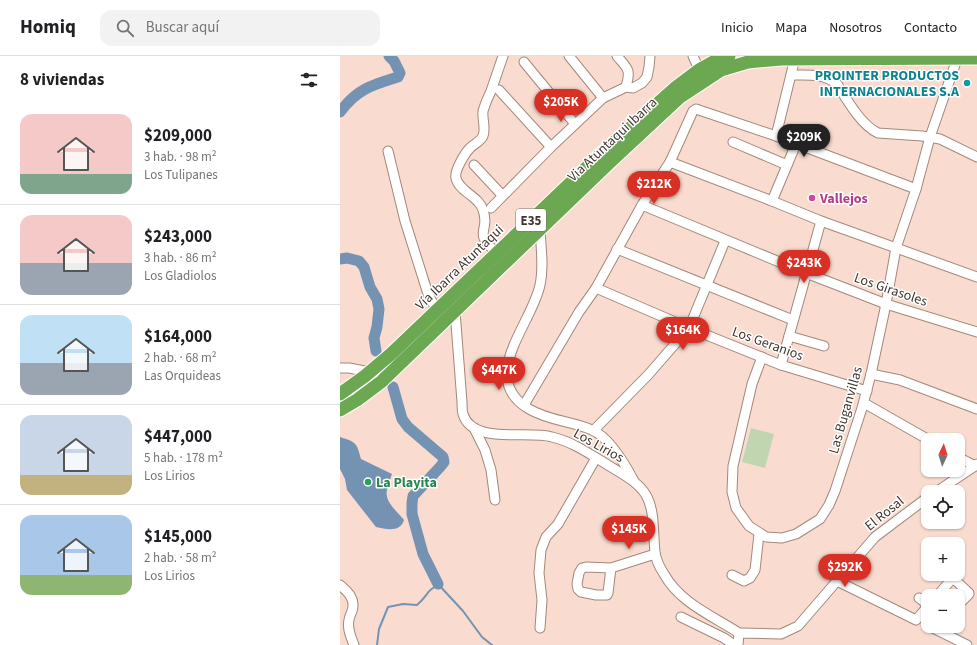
<!DOCTYPE html>
<html lang="es">
<head>
<meta charset="utf-8">
<style>
  :root { --surface:#fff; --page:#f2f2f2; --text:#202124; --muted:#757577; --line:#e0e0e0; --accent:#d93025 }
  body { margin:0; font-family:"Source Sans 3",sans-serif; background:var(--page); color:var(--text); height:100vh; display:flex; flex-direction:column; font-size:15px; white-space:nowrap }
  * { box-sizing:border-box; margin:0 }
  p { font-size:13px; color:var(--muted) }
  .icon { flex:none; width:22px; height:22px; fill:none; stroke:currentColor; stroke-width:2; stroke-linecap:round; stroke-linejoin:round }
  .map { position:relative; flex:1; overflow:hidden }
  .sheet { display:flex; flex-direction:column; background:var(--surface); width:340px }
  .sheet>* { flex:none }
  .needle { width:26px; rotate:4deg }
  .tools { position:absolute; left:581px; top:377px; display:grid; gap:8px }
  .tools a { display:grid; place-items:center; width:44px; height:44px; border-radius:8px; background:var(--surface); box-shadow:0 1px 3px #0004; font-size:20px }
  .price { position:absolute; translate:-50% -34px; padding:0 9px; border-radius:14px; background:var(--accent); color:#fff; font-size:13px; line-height:26px; filter:drop-shadow(0 1px 2px #0008) }
  .price::after { content:''; position:absolute; left:50%; top:24px; width:12px; height:9px; margin-left:-6px; background:inherit; clip-path:polygon(0 0,100% 0,50% 100%) }
  .price.current { background:#222; color:#fff }
  ul { padding:0; list-style:none }
  li { display:flex; align-items:center; gap:12px; height:100px; padding:0 20px }
  li+li { border-top:1px solid var(--line) }
  li span { display:grid; place-items:center; flex:none; width:112px; height:80px; border-radius:12px; color:#555 }
  li>.icon { margin-inline-start:auto }
  span .icon { width:48px; height:48px; fill:#fffc; stroke-width:1 }
  li b { font-size:17px }
  h2 { display:flex; justify-content:space-between; align-items:center; height:48px; padding:0 20px; font-size:17px }
  header { display:flex; align-items:center; gap:24px; box-sizing:border-box; height:56px; padding:0 20px; background:var(--surface); border-bottom:1px solid var(--line) }
  header strong { font-size:19px }
  nav { display:flex; gap:22px; margin-inline-start:auto; font-size:14px }
  .search { width:280px; height:36px; background:var(--page); display:flex; align-items:center; gap:10px; box-sizing:border-box; padding:0 14px; border-radius:12px; color:var(--muted); font-size:15px }
  main { display:flex; flex:1; min-height:0 }
  .map>svg:first-child { display:block }
  .green { fill:#c1d6b0 }
  .water { fill:#7493b3 }
  .lines { fill:none; stroke-linecap:round; stroke-linejoin:round }
  .stream { stroke:#7493b3; stroke-width:2 }
  .river { stroke:#7493b3; stroke-width:11 }
  .minor-casing { stroke:#a2887c; stroke-width:11 }
  .highway-casing { stroke:#fff; stroke-width:15 }
  .minor { stroke:#fff; stroke-width:9 }
  .highway { stroke:#6ca851; stroke-width:13 }
  .culture-dot { fill:#0f9aa8; stroke:#fff; stroke-width:1.5 }
  .hotel-dot { fill:#d1479c; stroke:#fff; stroke-width:1.5 }
  .leisure-dot { fill:#2e9e5b; stroke:#fff; stroke-width:1.5 }
  .labels { text-anchor:middle; stroke-width:3; stroke-linejoin:round; paint-order:stroke }
  .shield { fill:#fff; stroke:#7a726f; stroke-width:1 }
  .shield-label { font-size:13px; font-weight:bold; fill:#413631 }
  .culture-label { font-size:14px; font-weight:bold; fill:#0d838f; stroke:#fff; text-anchor:end }
  .street-label { font-size:14px; fill:#413631; stroke:#fff }
  .hotel-label { font-size:14px; font-weight:bold; fill:#b23c85; stroke:#fff; text-anchor:start }
  .leisure-label { font-size:14px; font-weight:bold; fill:#27864d; stroke:#fff; text-anchor:start }
</style>
</head>
<body>
<header>
<strong>Homiq</strong>
<div class="search"><svg class="icon" aria-label="search" viewBox="0 0 24 24"><circle cx="10" cy="10" r="6"/><path d="M15 15l6 6"/></svg>Buscar aquí</div>
<nav><a>Inicio</a><a>Mapa</a><a>Nosotros</a><a>Contacto</a></nav>
</header>
<main>
<section class="sheet">
<h2>8 viviendas<svg class="icon" aria-label="filters" viewBox="0 0 24 24"><path d="M4 7h16M4 17h16"/><circle cx="9" cy="7" r="2"/><circle cx="15" cy="17" r="2"/></svg></h2>
<ul>
<li><span style="background:linear-gradient(#f6c9c9 75%,#7fa58c 0)"><svg class="icon" aria-label="home" viewBox="0 0 24 24"><path d="M3 11l9-7 9 7M6 9v11h12V9"/></svg></span><div><b>$209,000</b><p>3 hab. · 98 m²</p><p>Los Tulipanes</p></div></li>
<li><span style="background:linear-gradient(#f6c9c9 60%,#9aa5b1 0)"><svg class="icon" aria-label="home" viewBox="0 0 24 24"><path d="M3 11l9-7 9 7M6 9v11h12V9"/></svg></span><div><b>$243,000</b><p>3 hab. · 86 m²</p><p>Los Gladiolos</p></div></li>
<li><span style="background:linear-gradient(#bfe0f5 60%,#9aa5b1 0)"><svg class="icon" aria-label="home" viewBox="0 0 24 24"><path d="M3 11l9-7 9 7M6 9v11h12V9"/></svg></span><div><b>$164,000</b><p>2 hab. · 68 m²</p><p>Las Orquideas</p></div></li>
<li><span style="background:linear-gradient(#c9d6e8 75%,#c2b280 0)"><svg class="icon" aria-label="home" viewBox="0 0 24 24"><path d="M3 11l9-7 9 7M6 9v11h12V9"/></svg></span><div><b>$447,000</b><p>5 hab. · 178 m²</p><p>Los Lirios</p></div></li>
<li><span style="background:linear-gradient(#a9c7e8 75%,#8fb573 0)"><svg class="icon" aria-label="home" viewBox="0 0 24 24"><path d="M3 11l9-7 9 7M6 9v11h12V9"/></svg></span><div><b>$145,000</b><p>2 hab. · 58 m²</p><p>Los Lirios</p></div></li>
</ul>
</section>
<div class="map">
<svg width="637" height="589" viewBox="0 0 637 589">
  <rect width="100%" height="100%" fill="#f9dccf"/>
  <!-- green -->
  <path class="green" d="M411 372 434 378 425 412 402 406Z"/>
  <!-- water -->
  <path class="water" d="M0 381C16 386 17 387 21 403L52 418C50 424 48 429 47 434 44 446 58 456 64 464 60 477 46 473 36 471L7 434 5 423 0 413Z"/>
  <g class="lines">
    <!-- stream -->
    <path class="stream" d="M37 589 39 573 48 551 63 548 77 549C82 545 84 542 87 538 89 534 94 532 98 528L123 555 142 581 152 589"/>
    <!-- river -->
    <g class="river">
      <path d="M0 56C17 33 32 29 58 21L60 17 54 5 49 0"/>
      <path d="M0 203 7 202 19 205 24 211 30 231 37 243 39 253 37 271 34 282 36 295"/>
      <path d="M53 331 62 363 68 371 103 401 104 406 100 411 73 440 72 447V458L83 498 98 528"/>
    </g>
    <defs>
      <g id="minor">
        <path d="M229 0 263 42"/>
        <path d="M277 0C288 13 291 13 286 31"/>
        <path d="M353 0 361 18"/>
        <path d="M184 6 235 68"/>
        <path d="M451 19C468 19 483 17 497 28 507 44 521 69 538 77L582 80 600 83 637 101"/>
        <path d="M159 34 211 91"/>
        <path d="M436 80 455 2"/>
        <path d="M393 86 447 109"/>
        <path d="M48 95 65 165 88 238 97 255"/>
        <path d="M330 106 432 145 481 165 637 221"/>
        <path d="M134 109 162 139"/>
        <path d="M432 145 456 88"/>
        <path d="M302 149 466 217 546 248 637 276"/>
        <path d="M151 152 211 91 263 42 286 31 293 32 302 27 307 21 309 11 310 0"/>
        <path d="M200 174C201 192 204 211 200 229 192 268 137 322 189 353 209 365 232 365 252 374 269 381 286 410 294 425"/>
        <path d="M277 193 453 264"/>
        <path d="M157 197C131 175 151 176 143 154 139 140 119 136 116 122 114 115 125 97 130 92 134 88 141 85 143 80 146 72 142 63 143 55 145 48 148 41 151 35 155 23 159 12 163 0"/>
        <path d="M256 232 349 272 441 309 527 335"/>
        <path d="M115 255 122 346C122 350 122 354 123 358 132 389 188 374 212 381 230 385 247 396 263 406 278 416 297 424 306 439 315 454 313 479 315 496 316 503 320 512 324 518 340 547 373 560 399 577"/>
        <path d="M449 280 484 290"/>
        <path d="M422 301 412 328 393 410 392 436 396 452 409 470 426 481 442 482 456 478 480 463 489 449 495 435 522 352 531 318 546 248 556 192 576 133 590 81 617 3"/>
        <path d="M441 309 481 165"/>
        <path d="M0 312H9L30 316"/>
        <path d="M531 318 560 324 637 353"/>
        <path d="M524 347 589 384"/>
        <path d="M184 349 239 256 256 232 302 149 330 106 353 55 356 53 436 80 576 133"/>
        <path d="M134 372 145 394 151 414 155 444"/>
        <path d="M254 374 308 319 349 272 385 185"/>
        <path d="M618 401 635 410"/>
        <path d="M596 436 635 410 637 408"/>
        <path d="M271 512 268 537 267 539H256L241 536 238 533 237 528 239 517 242 512 246 511 271 512 315 498"/>
        <path d="M392 519 404 525 410 522 415 514 419 478"/>
        <path d="M497 525 576 564 588 550"/>
        <path d="M0 529C8 536 16 543 12 555 11 558 9 561 9 564 7 573 11 581 14 589"/>
        <path d="M597 540 611 524H615L629 537V538L618 549"/>
        <path d="M579 542 588 549"/>
        <path d="M341 561 384 582 394 589"/>
        <path d="M589 570 627 589"/>
        <path d="M200 572 202 544 199 517 201 494 206 481 218 468 256 402"/>
        <path d="M398 589 399 577 441 578 458 570 535 481 588 441"/>
      </g>
      <g id="highway">
        <path d="M0 338 25 320 51 298 263 96 335 32 359 14 375 5 389 0"/>
        <path d="M0 354 17 344 41 326 270 106 340 41 381 14 408 6 442 3 637 2"/>
      </g>
    </defs>
    <!-- minor casing -->
    <use href="#minor" class="minor-casing"/>
    <!-- highway casing -->
    <use href="#highway" class="highway-casing"/>
    <!-- minor -->
    <use href="#minor" class="minor"/>
    <!-- highway -->
    <use href="#highway" class="highway"/>
  </g>
  <!-- markers -->
  <circle class="culture-dot" cx="627" cy="27" r="4"/>
  <circle class="hotel-dot" cx="472" cy="142" r="4"/>
  <circle class="leisure-dot" cx="28" cy="426" r="4"/>
  <g class="labels">
    <!-- shield labels -->
    <rect class="shield" x="176" y="153" width="30" height="22" rx="3"/>
    <g class="shield-label">
      <text x="191" y="169">E35</text>
    </g>
    <!-- culture labels -->
    <g class="culture-label">
      <text x="619" y="24">PROINTER PRODUCTOS<tspan x="619" dy="16">INTERNACIONALES S.A</tspan></text>
    </g>
    <!-- street labels -->
    <g class="street-label">
      <text transform="translate(272 83) rotate(-43)" y="5">Via Atuntaqui Ibarra</text>
      <text transform="translate(119 211) rotate(-44)" y="5">Vía Ibarra Atuntaqui</text>
      <text transform="translate(551 233) rotate(19)" y="5">Los Girasoles</text>
      <text transform="translate(428 287) rotate(20)" y="5">Los Geranios</text>
      <text transform="translate(505 354) rotate(-74)" y="5">Las Buganvillas</text>
      <text transform="translate(259 389) rotate(29)" y="5">Los Lirios</text>
      <text transform="translate(544 457) rotate(-39)" y="5">El Rosal</text>
    </g>
    <!-- hotel labels -->
    <g class="hotel-label">
      <text x="480" y="147">Vallejos</text>
    </g>
    <!-- leisure labels -->
    <g class="leisure-label">
      <text x="36" y="431">La Playita</text>
    </g>
  </g>
</svg>
<div class="tools">
<a><svg class="needle" viewBox="-14 -14 28 28"><path d="M0-13l5 13h-10z" fill="#e53935"/><path d="M0 13l5-13h-10z" fill="#757577"/></svg></a>
<a><svg class="icon" aria-label="locate" viewBox="0 0 24 24"><circle cx="12" cy="12" r="6"/><path d="M12 2v4M12 18v4M2 12h4M18 12h4"/></svg></a>
<a>+</a>
<a>−</a>
</div>
<b class="price" style="left:221px;top:67px">$205K</b>
<b class="price current" style="left:464px;top:102px">$209K</b>
<b class="price" style="left:314px;top:149px">$212K</b>
<b class="price" style="left:464px;top:228px">$243K</b>
<b class="price" style="left:343px;top:295px">$164K</b>
<b class="price" style="left:159px;top:335px">$447K</b>
<b class="price" style="left:289px;top:494px">$145K</b>
<b class="price" style="left:505px;top:532px">$292K</b>
</div>
</main>
</body>
</html>
